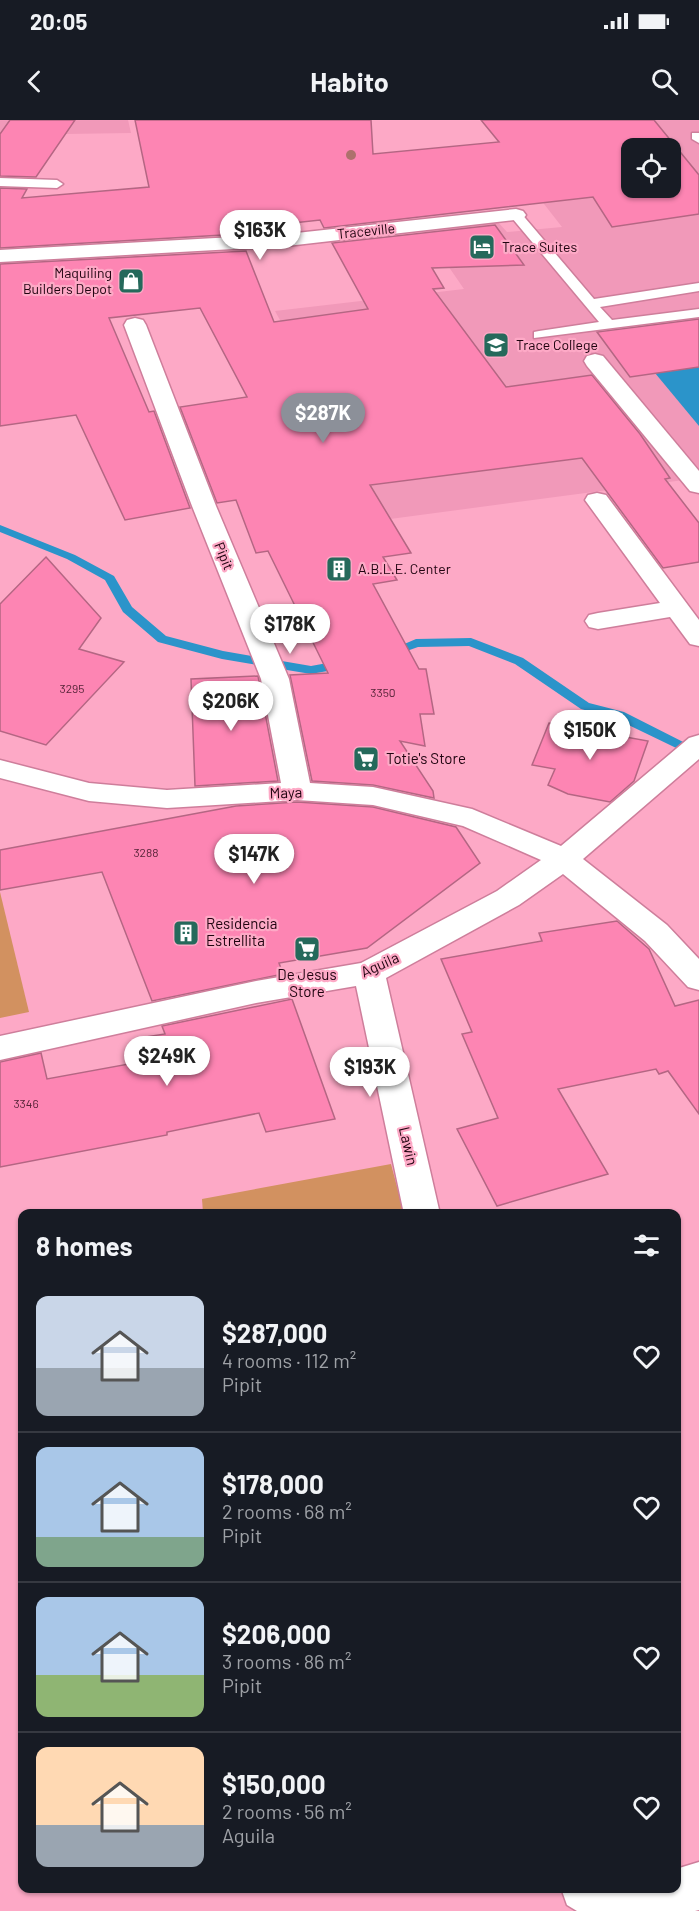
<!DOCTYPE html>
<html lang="en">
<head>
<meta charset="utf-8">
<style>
  :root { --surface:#171b24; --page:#20242c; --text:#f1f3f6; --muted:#9ea1a6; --line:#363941; --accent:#8c9099 }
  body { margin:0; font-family:Barlow,sans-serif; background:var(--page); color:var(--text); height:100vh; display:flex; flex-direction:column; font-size:22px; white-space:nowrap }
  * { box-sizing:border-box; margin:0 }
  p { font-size:20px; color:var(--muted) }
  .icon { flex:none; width:33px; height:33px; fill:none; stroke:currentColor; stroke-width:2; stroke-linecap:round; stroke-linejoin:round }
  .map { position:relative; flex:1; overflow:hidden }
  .side { position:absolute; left:18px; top:1089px; width:663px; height:684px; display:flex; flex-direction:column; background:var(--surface); border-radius:12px; box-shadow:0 2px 4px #0004 }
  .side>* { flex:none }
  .fabs { position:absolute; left:621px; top:18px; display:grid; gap:12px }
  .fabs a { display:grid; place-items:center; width:60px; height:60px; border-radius:12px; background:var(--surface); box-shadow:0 2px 4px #0004; font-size:30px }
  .price { position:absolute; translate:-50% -51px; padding:0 14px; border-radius:21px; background:#fff; color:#222; font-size:20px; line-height:39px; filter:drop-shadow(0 2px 3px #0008) }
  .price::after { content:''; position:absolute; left:50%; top:36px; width:18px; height:14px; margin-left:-9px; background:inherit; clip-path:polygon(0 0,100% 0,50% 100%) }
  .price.on { background:var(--accent); color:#fff }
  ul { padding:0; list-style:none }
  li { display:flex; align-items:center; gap:18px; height:150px; padding:0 18px }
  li+li { border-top:2px solid var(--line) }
  li span { display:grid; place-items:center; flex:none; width:168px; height:120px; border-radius:12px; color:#555 }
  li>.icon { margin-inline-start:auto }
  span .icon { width:72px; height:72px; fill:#fffc; stroke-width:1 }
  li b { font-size:26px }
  h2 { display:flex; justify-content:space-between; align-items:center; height:72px; padding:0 18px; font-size:26px }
  .status { display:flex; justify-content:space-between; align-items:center; height:42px; padding:0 30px; background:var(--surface); direction:ltr }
  .status svg { height:16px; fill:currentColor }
  header { display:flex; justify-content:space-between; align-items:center; height:78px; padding:0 18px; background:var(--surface); font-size:27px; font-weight:700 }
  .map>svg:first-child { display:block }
  .built { fill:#f199b9; fill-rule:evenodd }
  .green { fill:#d29160 }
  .water { fill:#2b94ca }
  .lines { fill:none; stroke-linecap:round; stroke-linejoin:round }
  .stream { fill:#2b94ca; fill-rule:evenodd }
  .building { fill:#fd85b3; stroke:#b46683; stroke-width:1.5; fill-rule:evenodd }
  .service-casing { stroke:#ce7e9b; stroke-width:3 }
  .minor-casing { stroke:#ce7e9b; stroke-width:3 }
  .service { fill:#fff; fill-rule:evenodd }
  .minor { fill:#fff; fill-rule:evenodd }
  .tree { fill:#ae716c }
  .labels { text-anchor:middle; stroke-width:4.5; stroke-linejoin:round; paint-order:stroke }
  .number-label { font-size:12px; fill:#562438 }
  .far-street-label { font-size:14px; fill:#1f030f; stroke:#fda9c6 }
  .far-poi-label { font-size:14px; fill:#1f030f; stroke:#fda9c6; text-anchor:start }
  .poi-label { font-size:15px; fill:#1f030f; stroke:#fda9c6; text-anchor:start }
  .street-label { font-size:15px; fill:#1f030f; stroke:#fda9c6 }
</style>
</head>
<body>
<div class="status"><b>20:05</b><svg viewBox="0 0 49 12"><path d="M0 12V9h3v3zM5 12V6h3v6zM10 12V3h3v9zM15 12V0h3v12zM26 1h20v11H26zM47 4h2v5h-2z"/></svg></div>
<header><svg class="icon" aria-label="back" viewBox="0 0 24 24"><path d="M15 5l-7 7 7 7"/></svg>Habito<svg class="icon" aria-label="search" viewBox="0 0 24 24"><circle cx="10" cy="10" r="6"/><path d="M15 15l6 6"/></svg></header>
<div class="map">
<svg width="699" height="1791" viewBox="0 0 699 1791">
  <rect width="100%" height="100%" fill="#fda9c6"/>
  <!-- built -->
  <g class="built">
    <path d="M0 0H128L131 13 0 15Z"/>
    <path d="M655 0H699V358L390 399 275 191 464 169 422 108 496 100 507 112 562 107 537 75 559 10ZM632 28H670V68H632Z"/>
  </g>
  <!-- green -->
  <g class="green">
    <path d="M0 772 29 892 0 898Z"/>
    <path d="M391 1044 404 1093H203L202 1079Z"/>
  </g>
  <!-- water -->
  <path class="water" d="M699 246V306L655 253Z"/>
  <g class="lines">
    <!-- stream -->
    <g class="stream">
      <path d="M0 405 75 435 114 456 132 487 166 516 223 531 311 546 344 540 350 544 344 548 311 554 222 539 158 522 123 492 105 460 67 439 0 412Z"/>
      <path d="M471 518 523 538 589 583 624 592 699 630V639L614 598 581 589 515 544 469 526 418 527 387 538 381 534 416 519Z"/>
    </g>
  </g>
  <!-- building -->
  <g class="building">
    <path d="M10 0H75L36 57 0 56V14Z"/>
    <path d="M135 0H371L373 34 499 22 481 0H654L699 55V94L612 107 593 77 324 108 320 100 238 109 240 114 0 128V68L27 69 22 78 149 67ZM632 28H670V68H632Z"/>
    <path d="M495 105 524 145 432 148 444 168 433 169 506 267 592 255 640 314 670 358 665 359 699 403V442L663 448 582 338 370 365 411 433 383 437 397 460 373 464 419 549H426L434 594H420L425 626 400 621 433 671 434 678 373 665 312 661 290 555 328 553 268 431 256 433 236 380 217 383 180 287 247 277 200 188 109 198 149 292 154 291 190 388 125 400 76 295 0 306V144L246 131 274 202 368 189 332 123Z"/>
    <path d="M699 199V247L630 257 597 212Z"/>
    <path d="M46 437 101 498 79 529 124 542 46 625 0 611V484Z"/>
    <path d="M258 556 278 661 195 666 191 559Z"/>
    <path d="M549 603 648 621 634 661 610 682 568 674 548 665 555 649 532 645Z"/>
    <path d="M297 682 373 687 456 707 480 743 367 828 279 843 283 854 152 881 102 752 0 770V730L236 686Z"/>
    <path d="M617 801 649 829 675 886 699 880V994L668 951 659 954 656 949 558 969 608 1054 497 1086 457 1009 498 998 462 914 472 912 441 839 542 821 539 813Z"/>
    <path d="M292 879 335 999 266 1012 259 993 167 1012V1015L0 1047V942L41 933 47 959 151 940 145 917 165 914 162 906Z"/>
  </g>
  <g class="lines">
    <defs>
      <g id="service">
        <path d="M692 13H699V23L692 19Z"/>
        <path d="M0 58 57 60 63 64 57 68 0 66Z"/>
        <path d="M516 91 520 92 594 179 699 163V171L600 187 612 200 699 189V197L534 218V212L539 211 599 202 512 98 510 95Z"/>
      </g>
      <g id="minor">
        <path d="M516 89 523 91 526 95 523 99 287 126 0 142V130L287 114Z"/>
        <path d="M135 198 143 200 146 205 216 386 289 559 310 663 373 667 472 689 561 726 689 618 699 615V639L583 739 667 805 699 839V870L688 867 645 821 563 754 519 785 386 858 440 1094H404L356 866 256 883 0 940V916L256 861 361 843 497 771 541 740 463 706 373 685 297 680 167 688 89 681 0 658V640L89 663 167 670 281 663 261 559 192 386 124 205 127 200Z"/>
        <path d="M595 234 603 236 699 351V373L690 371 587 246 584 241 587 236Z"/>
        <path d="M597 373 606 375 699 500V526L690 524 670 497 598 509 589 507 585 501 589 495 598 493 660 483 585 380 588 375Z"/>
        <path d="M699 1742V1790L695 1791H577L567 1785 561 1768H676V1749Z"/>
      </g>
    </defs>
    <!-- service casing -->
    <use href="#service" class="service-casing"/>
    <!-- minor casing -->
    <use href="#minor" class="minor-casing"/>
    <!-- service -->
    <use href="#service" class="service"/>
    <!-- minor -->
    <use href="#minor" class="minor"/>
  </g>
  <!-- trees -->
  <circle class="tree" cx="351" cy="35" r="5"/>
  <!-- icons -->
  <defs>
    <symbol id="hotel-square" viewBox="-11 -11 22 22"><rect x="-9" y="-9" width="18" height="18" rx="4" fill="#25695b" stroke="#fda9c6"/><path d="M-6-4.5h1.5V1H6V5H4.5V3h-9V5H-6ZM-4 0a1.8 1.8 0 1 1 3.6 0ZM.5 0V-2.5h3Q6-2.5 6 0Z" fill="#fff"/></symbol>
    <symbol id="shop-square" viewBox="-11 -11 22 22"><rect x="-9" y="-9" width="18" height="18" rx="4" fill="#25695b" stroke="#fda9c6"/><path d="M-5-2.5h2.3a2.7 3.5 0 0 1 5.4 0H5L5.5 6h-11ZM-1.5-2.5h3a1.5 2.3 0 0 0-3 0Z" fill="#fff"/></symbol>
    <symbol id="university-square" viewBox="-11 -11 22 22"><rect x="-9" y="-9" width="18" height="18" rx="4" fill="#25695b" stroke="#fda9c6"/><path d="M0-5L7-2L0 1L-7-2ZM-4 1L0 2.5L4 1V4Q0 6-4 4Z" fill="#fff"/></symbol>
    <symbol id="building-square" viewBox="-11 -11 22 22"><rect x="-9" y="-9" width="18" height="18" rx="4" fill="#25695b" stroke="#fda9c6"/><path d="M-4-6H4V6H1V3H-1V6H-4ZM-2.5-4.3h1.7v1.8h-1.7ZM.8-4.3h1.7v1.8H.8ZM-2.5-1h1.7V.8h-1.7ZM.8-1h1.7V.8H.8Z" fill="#fff"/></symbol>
    <symbol id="supermarket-square" viewBox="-11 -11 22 22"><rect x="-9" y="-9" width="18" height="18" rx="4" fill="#25695b" stroke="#fda9c6"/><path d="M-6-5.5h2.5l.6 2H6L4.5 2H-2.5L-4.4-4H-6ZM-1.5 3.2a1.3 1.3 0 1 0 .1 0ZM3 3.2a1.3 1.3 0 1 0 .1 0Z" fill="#fff"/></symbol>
  </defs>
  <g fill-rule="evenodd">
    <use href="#hotel-square" x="467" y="112" width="30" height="30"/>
    <use href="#shop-square" x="116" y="146" width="30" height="30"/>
    <use href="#university-square" x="481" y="210" width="30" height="30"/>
    <use href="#building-square" x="324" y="434" width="30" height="30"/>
    <use href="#supermarket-square" x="351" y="624" width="30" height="30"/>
    <use href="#building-square" x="171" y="798" width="30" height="30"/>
    <use href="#supermarket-square" x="292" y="814" width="30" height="30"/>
  </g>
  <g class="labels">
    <!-- number labels -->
    <g class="number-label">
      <text x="72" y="573">3295</text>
      <text x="383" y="577">3350</text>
      <text x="146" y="737">3288</text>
      <text x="26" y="988">3346</text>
    </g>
    <!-- far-street labels -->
    <g class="far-street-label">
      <text transform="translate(366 111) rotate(-6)" y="5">Traceville</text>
      <text transform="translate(224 436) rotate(68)" y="5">Pipit</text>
    </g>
    <!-- far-poi labels -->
    <g class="far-poi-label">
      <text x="502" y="132">Trace Suites</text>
      <text x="112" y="158" text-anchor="end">Maquiling<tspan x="112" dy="16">Builders Depot</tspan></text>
      <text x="516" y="230">Trace College</text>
      <text x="358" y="454">A.B.L.E. Center</text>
    </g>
    <!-- poi labels -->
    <g class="poi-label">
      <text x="386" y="644">Totie's Store</text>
      <text x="206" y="809">Residencia<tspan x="206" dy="17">Estrellita</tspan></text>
      <text x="307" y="860" text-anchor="middle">De Jesus<tspan x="307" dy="17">Store</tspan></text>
    </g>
    <!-- street labels -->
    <g class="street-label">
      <text transform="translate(286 673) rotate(-2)" y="5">Maya</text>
      <text transform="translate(380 845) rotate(-24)" y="5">Aguila</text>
      <text transform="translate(408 1026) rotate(77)" y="5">Lawin</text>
    </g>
  </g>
</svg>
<div class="fabs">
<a><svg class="icon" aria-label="locate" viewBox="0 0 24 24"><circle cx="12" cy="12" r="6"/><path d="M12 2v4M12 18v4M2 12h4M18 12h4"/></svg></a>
</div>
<b class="price" style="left:260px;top:141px">$163K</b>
<b class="price on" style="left:323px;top:324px">$287K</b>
<b class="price" style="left:290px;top:535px">$178K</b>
<b class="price" style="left:231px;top:612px">$206K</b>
<b class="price" style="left:590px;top:641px">$150K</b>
<b class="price" style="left:254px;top:765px">$147K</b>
<b class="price" style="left:167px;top:967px">$249K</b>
<b class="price" style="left:370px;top:978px">$193K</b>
<section class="side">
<h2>8 homes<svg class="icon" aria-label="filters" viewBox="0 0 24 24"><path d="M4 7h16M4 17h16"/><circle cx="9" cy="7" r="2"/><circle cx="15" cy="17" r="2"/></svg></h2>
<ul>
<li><span style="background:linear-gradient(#c9d6e8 60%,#9aa5b1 0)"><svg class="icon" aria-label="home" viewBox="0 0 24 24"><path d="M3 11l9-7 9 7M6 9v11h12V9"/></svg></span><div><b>$287,000</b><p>4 rooms · 112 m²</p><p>Pipit</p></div><svg class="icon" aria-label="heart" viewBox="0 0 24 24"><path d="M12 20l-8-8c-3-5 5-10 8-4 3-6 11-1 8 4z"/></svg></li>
<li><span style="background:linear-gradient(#a9c7e8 75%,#7fa58c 0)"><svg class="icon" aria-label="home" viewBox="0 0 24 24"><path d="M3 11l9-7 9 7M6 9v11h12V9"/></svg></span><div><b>$178,000</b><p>2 rooms · 68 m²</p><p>Pipit</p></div><svg class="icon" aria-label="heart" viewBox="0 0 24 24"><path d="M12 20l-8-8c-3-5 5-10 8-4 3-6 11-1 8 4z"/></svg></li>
<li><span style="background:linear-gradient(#a9c7e8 65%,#8fb573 0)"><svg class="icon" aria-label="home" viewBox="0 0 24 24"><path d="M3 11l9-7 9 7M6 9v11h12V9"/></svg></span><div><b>$206,000</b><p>3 rooms · 86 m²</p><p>Pipit</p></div><svg class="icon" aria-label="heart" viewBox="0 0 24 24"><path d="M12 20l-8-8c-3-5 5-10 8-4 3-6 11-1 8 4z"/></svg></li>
<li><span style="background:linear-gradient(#ffd9b3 65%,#9aa5b1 0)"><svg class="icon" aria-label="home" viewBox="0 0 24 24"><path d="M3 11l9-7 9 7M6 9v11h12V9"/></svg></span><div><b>$150,000</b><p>2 rooms · 56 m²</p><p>Aguila</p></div><svg class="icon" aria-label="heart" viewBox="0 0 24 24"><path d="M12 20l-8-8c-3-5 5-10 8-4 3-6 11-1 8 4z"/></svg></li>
</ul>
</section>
</div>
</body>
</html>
